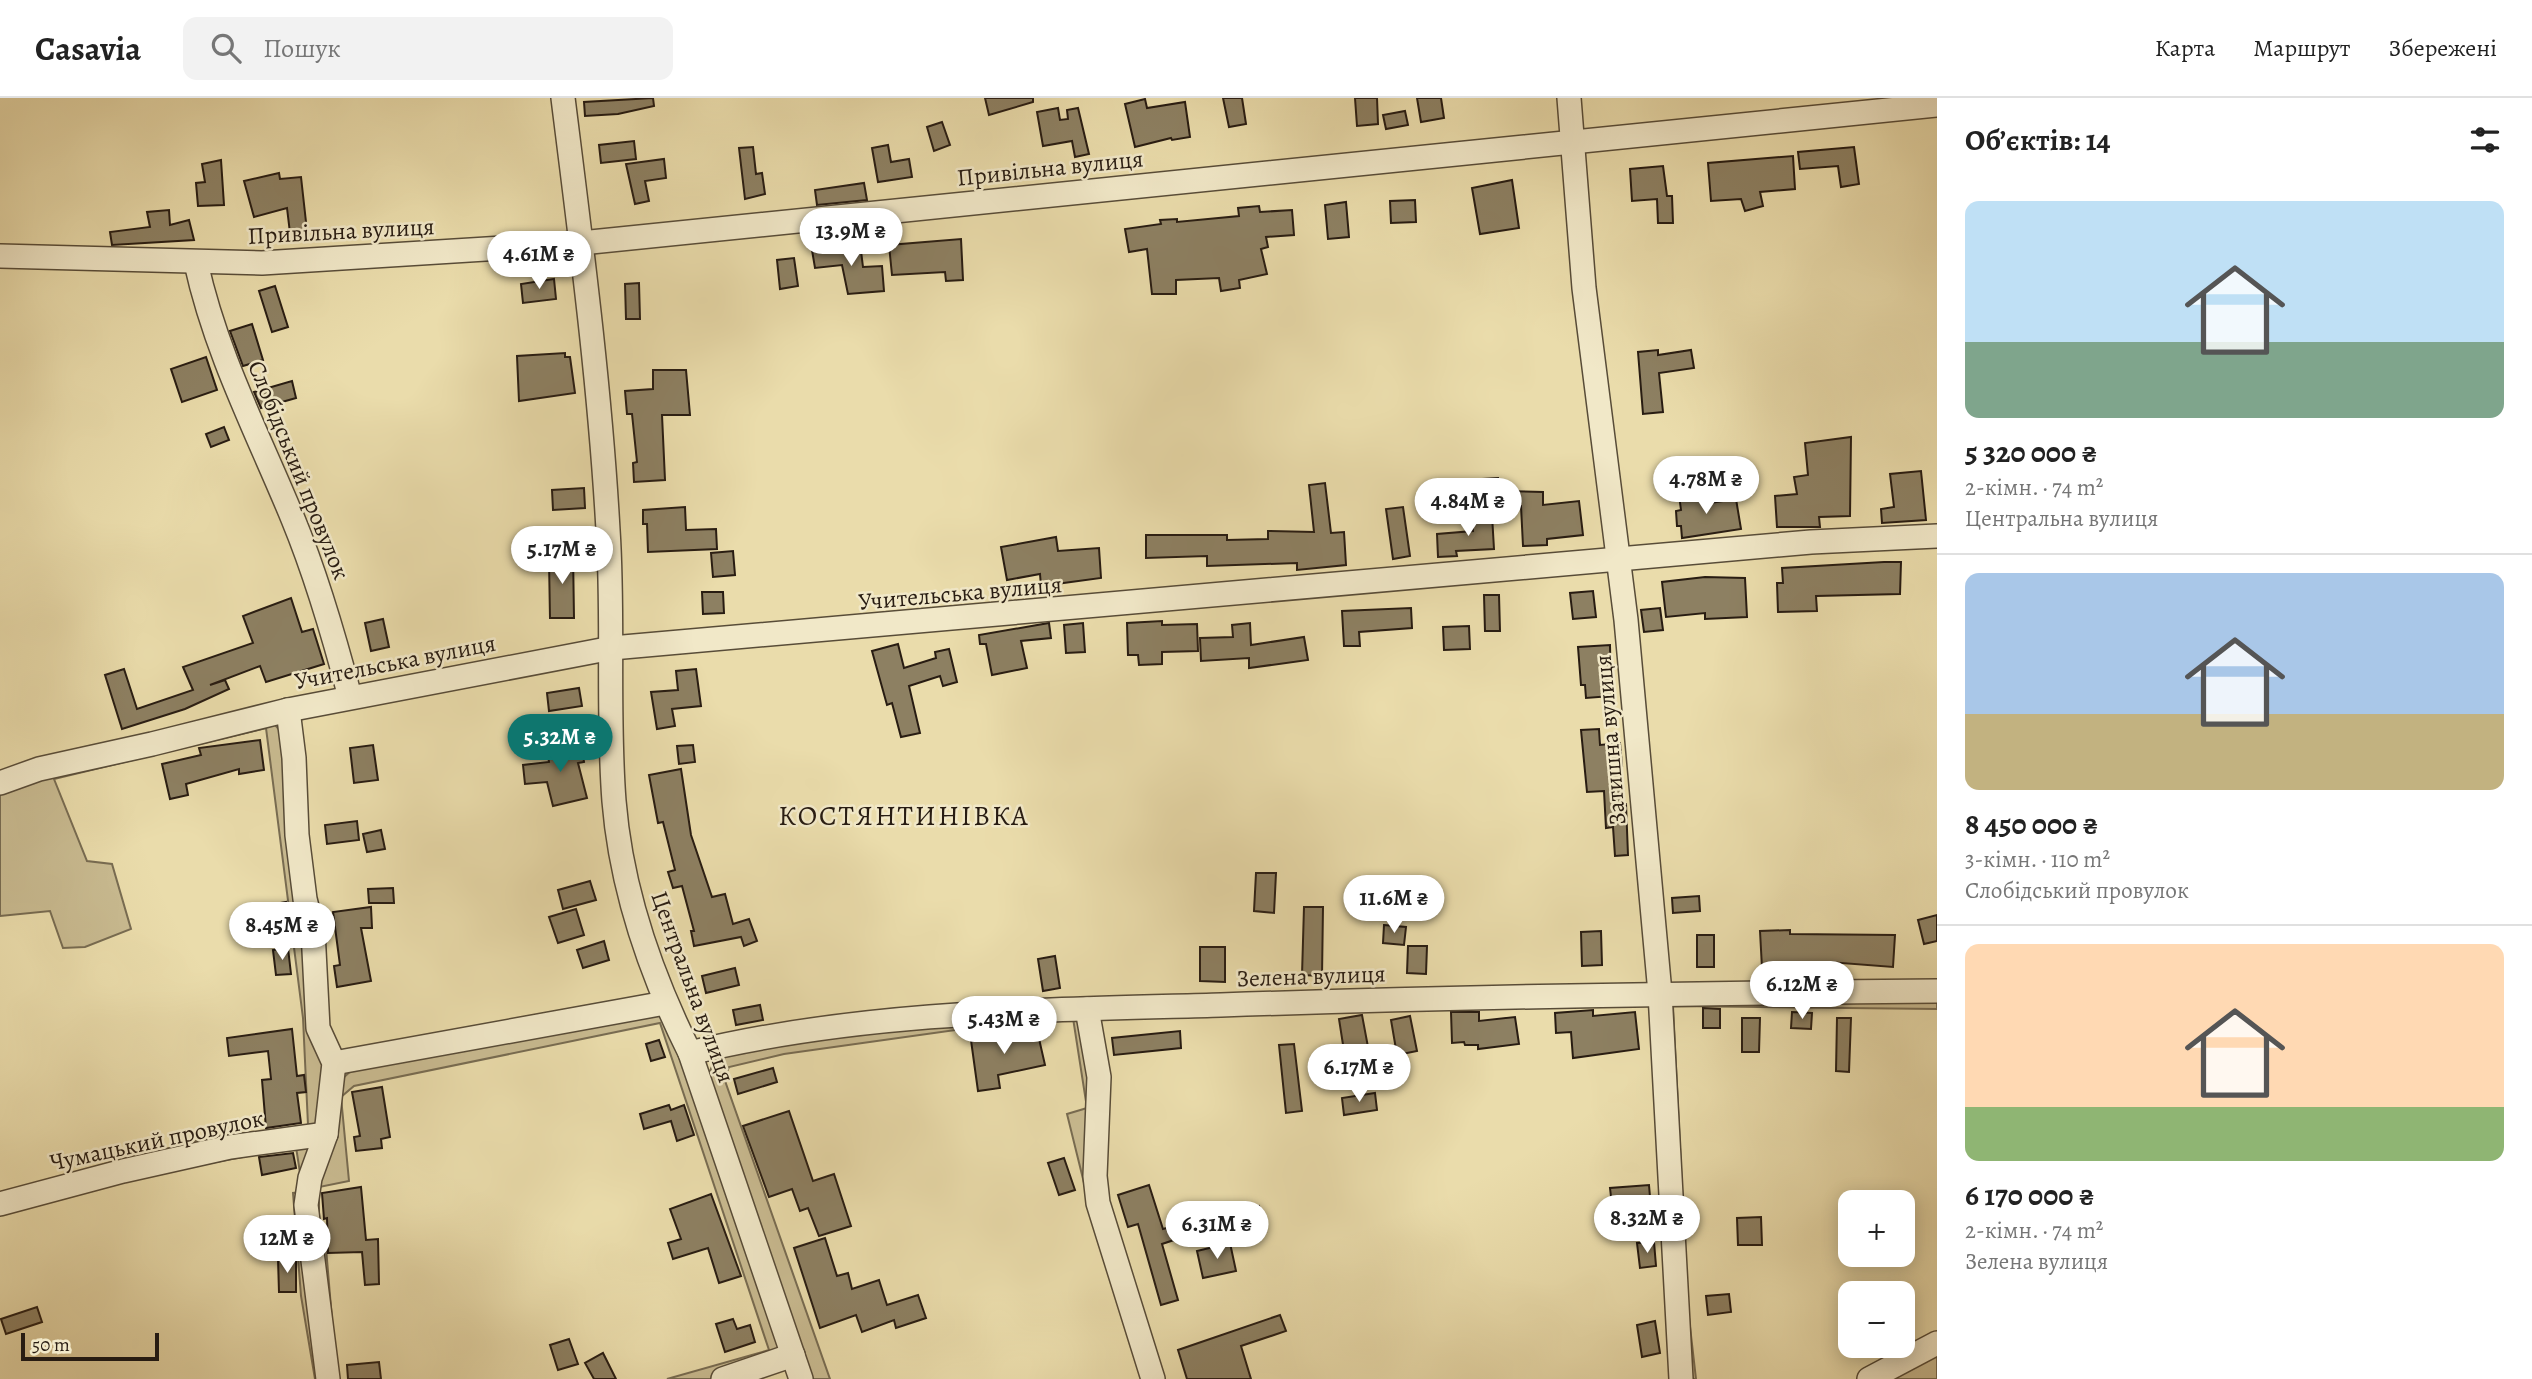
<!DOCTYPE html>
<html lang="uk">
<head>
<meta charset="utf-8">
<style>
  :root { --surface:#fff; --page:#f2f2f2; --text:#222; --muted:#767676; --line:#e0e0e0; --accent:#0f766e }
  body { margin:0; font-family:Alegreya,serif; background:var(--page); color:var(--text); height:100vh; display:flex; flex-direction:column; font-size:26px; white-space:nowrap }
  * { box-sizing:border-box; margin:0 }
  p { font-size:23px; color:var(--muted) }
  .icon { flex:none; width:38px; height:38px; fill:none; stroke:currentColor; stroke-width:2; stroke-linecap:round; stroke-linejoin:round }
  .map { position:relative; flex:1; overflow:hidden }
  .details { display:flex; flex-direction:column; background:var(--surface); width:595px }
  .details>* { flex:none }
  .buttons { position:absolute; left:1838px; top:1092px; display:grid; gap:14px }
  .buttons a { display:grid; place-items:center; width:77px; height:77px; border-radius:14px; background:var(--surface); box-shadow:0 4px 18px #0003; font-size:35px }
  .scale { position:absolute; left:21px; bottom:18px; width:138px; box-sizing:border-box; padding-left:7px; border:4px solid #281c12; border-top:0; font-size:19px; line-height:24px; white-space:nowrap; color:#281c12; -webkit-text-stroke:5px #f1e8c8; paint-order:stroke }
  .price { position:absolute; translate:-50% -60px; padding:0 16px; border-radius:24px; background:#fff; color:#222; font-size:23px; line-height:46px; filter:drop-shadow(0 2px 4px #0008) }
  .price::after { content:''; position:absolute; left:50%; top:42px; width:21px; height:16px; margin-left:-10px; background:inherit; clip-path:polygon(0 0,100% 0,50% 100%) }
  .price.current { background:var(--accent); color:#fff }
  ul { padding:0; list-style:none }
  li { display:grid; align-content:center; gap:14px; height:371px; padding:0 28px }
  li+li { border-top:2px solid var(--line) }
  li span { display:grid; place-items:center; height:217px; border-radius:14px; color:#555 }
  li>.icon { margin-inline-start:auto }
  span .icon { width:126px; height:126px; fill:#fffc; stroke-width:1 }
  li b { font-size:30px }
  h2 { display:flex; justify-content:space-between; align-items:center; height:84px; padding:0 28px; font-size:30px }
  header { display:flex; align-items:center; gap:42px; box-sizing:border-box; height:98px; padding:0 35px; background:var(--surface); border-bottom:2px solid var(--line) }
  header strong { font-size:33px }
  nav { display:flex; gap:38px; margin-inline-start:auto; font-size:24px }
  .search { width:490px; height:63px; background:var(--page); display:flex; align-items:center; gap:18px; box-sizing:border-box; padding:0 24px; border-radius:14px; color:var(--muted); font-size:26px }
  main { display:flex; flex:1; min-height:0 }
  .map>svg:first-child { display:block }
  .green { fill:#c9bb91; stroke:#786c52; stroke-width:2 }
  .building { fill:#8d8062; stroke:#281c12; stroke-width:2 }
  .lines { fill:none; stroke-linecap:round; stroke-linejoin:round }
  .minor-casing { stroke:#584c38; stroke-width:26 }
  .minor { stroke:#f1e8c8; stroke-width:23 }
  .labels { text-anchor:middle; stroke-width:5; stroke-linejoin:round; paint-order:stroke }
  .street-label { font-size:24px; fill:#281c12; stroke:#f1e8c8 }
  .quarter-label { font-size:28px; letter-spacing:2px; fill:#281c12; stroke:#f1e8c8 }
</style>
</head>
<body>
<header>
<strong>Casavia</strong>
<div class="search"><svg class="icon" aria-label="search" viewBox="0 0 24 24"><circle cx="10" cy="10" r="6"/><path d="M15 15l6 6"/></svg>Пошук</div>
<nav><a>Карта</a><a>Маршрут</a><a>Збережені</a></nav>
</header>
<main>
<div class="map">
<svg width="1937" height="1281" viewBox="0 0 1937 1281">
  <rect width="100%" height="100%" fill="#eadcab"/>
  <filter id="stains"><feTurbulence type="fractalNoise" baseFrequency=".00286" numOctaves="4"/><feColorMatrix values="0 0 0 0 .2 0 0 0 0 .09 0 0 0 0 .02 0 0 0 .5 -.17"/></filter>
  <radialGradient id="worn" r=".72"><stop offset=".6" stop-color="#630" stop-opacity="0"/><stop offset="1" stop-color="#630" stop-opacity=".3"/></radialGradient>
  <!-- green -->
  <g class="green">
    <path d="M271 622 287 641 326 970 320 1028 0 1097 213 1038 274 1035 308 1027 303 920 266 630 54 681 87 763 112 766 131 831 85 849 63 850 50 813 0 818V685Z"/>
    <path d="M1937 899V911L1673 908 1688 1211 1696 1281H1686L1667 901Z"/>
    <path d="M656 913 667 918 784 1249 712 1281H667L769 1252 660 925 354 988 341 999 349 1083 319 1089V1125L324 1126 337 1281 310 1100 342 981 353 971Z"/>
    <path d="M1075 916C1104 946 1089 1052 1086 1093L1067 1016 1087 1010 1073 920 1027 922 784 956 729 969 724 980 830 1281H810L708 981C711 963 720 957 736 951L961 925Z"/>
    <path d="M309 1044 315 1051 323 1281H315L301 1198 293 1095 303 1094 296 1049 158 1075Z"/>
    <path d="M1937 1251V1281H1884Z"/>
  </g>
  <!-- building -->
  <g class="building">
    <path d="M653 0 654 8 618 16 585 18 584 4Z"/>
    <path d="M985 0H1033V4L989 17Z"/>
    <path d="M1223 0H1242L1246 26 1229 29Z"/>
    <path d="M1355 0H1377L1378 26 1357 28Z"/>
    <path d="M1417 0H1441L1444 20 1421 24Z"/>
    <path d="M1145 1 1147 10 1185 4 1190 39 1172 42 1171 40 1135 49 1125 6Z"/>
    <path d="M1058 10 1060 22 1068 21 1067 12 1078 10 1089 56 1075 59 1072 43 1043 48 1037 14Z"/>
    <path d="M1405 13 1408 27 1386 31 1383 17Z"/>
    <path d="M942 24 950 47 934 53 927 29Z"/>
    <path d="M634 43 636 61 601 65 599 47Z"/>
    <path d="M888 47 891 64 909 61 912 79 878 84 872 50Z"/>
    <path d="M753 49 756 76 762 75 765 96 745 101 739 50Z"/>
    <path d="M1854 49 1859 86 1841 89 1838 68 1800 71 1798 54Z"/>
    <path d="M1793 58 1795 91 1760 94 1763 108 1745 113 1741 101 1711 103 1708 65Z"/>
    <path d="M664 61 666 80 645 83 649 103 635 106 626 66Z"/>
    <path d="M221 62 224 107 198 108 196 85 205 84 202 66Z"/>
    <path d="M1663 68 1667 98H1672L1673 125H1658L1657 101 1632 103 1630 71Z"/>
    <path d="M279 75 280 81 301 79 307 133 290 135 287 110 254 119 244 83Z"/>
    <path d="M1512 82 1519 130 1480 136 1472 90Z"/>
    <path d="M864 85 867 102 817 107 815 92Z"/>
    <path d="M1415 102 1416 124 1391 125 1390 103Z"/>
    <path d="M1346 104 1349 139 1328 141 1325 107Z"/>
    <path d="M1259 108 1260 114 1292 112 1294 137 1266 139 1268 149 1261 151 1267 176 1239 182 1240 190 1221 193 1219 180 1176 182V196H1152L1147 151 1129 154 1125 131 1161 126 1160 122 1177 121V124L1239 118 1238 110Z"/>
    <path d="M169 112 170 127 189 122 194 142 112 147 110 134 150 129 147 114Z"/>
    <path d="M961 141 963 182 946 183 945 174 892 177 889 147Z"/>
    <path d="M860 145 863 169 882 168 884 193 848 196 842 167 815 170 812 152Z"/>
    <path d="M794 160 798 188 780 191 777 162Z"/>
    <path d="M554 181 556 201 523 205 521 186Z"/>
    <path d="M639 185 640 221H626L625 186Z"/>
    <path d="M275 188 288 229 272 234 259 193Z"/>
    <path d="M252 226 263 262 243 268 230 233Z"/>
    <path d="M1658 252V257L1691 252 1694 270 1659 275 1663 314 1643 316 1638 254Z"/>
    <path d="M565 255V259H570L575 295 519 303 517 258Z"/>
    <path d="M206 259 217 292 182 304 171 271Z"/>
    <path d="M653 272H686L690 317H662L665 382 634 384 633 365 637 364 632 316H627L625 293 653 291Z"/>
    <path d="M292 283 296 300 261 310 254 294Z"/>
    <path d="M224 329 229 342 211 349 206 336Z"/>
    <path d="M1851 339 1850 418 1819 419 1820 429H1777L1775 398 1797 396 1794 379 1808 377 1805 345Z"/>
    <path d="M1921 373 1926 422 1882 425 1881 411 1894 409 1890 376Z"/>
    <path d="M1498 380 1499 393 1543 394V407L1579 403 1583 437 1547 441V447L1523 448 1521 408 1485 410 1483 381Z"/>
    <path d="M1325 385 1331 435 1344 434 1346 467 1297 472V465L1207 468V458L1146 460V437H1227V442L1268 441V433L1314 434 1309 387Z"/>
    <path d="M584 390 585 410 553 412 552 392Z"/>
    <path d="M1702 395 1703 406 1736 401 1741 431 1682 440 1681 428H1677L1676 413 1681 412 1679 397Z"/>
    <path d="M685 409 686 432 716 431 717 451 648 454 647 426H643V412Z"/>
    <path d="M1403 409 1410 458 1393 461 1386 411Z"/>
    <path d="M1492 417 1494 451 1456 453 1457 458 1438 459 1437 436 1473 433 1472 418Z"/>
    <path d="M1056 439 1058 453 1099 450 1101 480 1041 488 1040 476 1007 482 1001 449Z"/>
    <path d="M733 453 735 477 713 479 711 455Z"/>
    <path d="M573 455 574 520H550L549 462H555V456Z"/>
    <path d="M1884 464H1901L1900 496 1816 498 1817 513 1778 514 1777 485H1783L1782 470Z"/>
    <path d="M1705 479 1745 480 1747 519 1705 521V515L1666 519 1662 484Z"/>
    <path d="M1593 493 1596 519 1573 521 1570 495Z"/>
    <path d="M702 494H723L724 515 703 516Z"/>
    <path d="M1484 497H1499L1500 533H1485Z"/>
    <path d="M291 500 302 534 313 531 324 566 266 584 260 568 210 587 225 582 229 591 185 611 122 631 105 577 124 571 137 611 193 592 183 569 253 545 243 518Z"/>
    <path d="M1411 510 1412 530 1359 534 1360 548H1344L1342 513Z"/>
    <path d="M1660 510 1663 532 1644 534 1641 512Z"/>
    <path d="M383 521 389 549 371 553 365 525Z"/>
    <path d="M1162 523V527L1197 526 1198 553 1162 554V566L1139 567 1138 557H1128L1127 525Z"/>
    <path d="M1049 525 1051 540 1021 543 1027 570 992 577 986 546H980L979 537Z"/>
    <path d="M1083 525 1085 554 1066 555 1064 527Z"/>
    <path d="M1250 525 1251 547 1304 539 1308 562 1249 570V560L1201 563 1200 540 1233 539 1232 527Z"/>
    <path d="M1469 528 1470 551 1444 552 1443 529Z"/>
    <path d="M898 546 904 570 936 560 935 554 949 551 957 584 943 588 940 578 909 588 920 635 901 639 892 605 887 607 872 553Z"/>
    <path d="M1610 547 1611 598 1586 600 1585 587H1581L1578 549Z"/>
    <path d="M696 571 701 608 672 611 675 628 657 631 651 594 678 592 676 573Z"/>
    <path d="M579 590 582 608 549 613 547 595Z"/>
    <path d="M1599 631 1600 647 1620 645 1622 668H1618L1622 706H1626L1628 757 1615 758 1613 729 1606 730 1604 693 1587 694 1581 632Z"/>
    <path d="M260 642 264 672 239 676V671L186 686 188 697 170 701 162 666 201 657 199 650Z"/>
    <path d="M581 645 584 664 578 665 587 700 553 708 547 684 525 686 523 667 549 664 547 651Z"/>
    <path d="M373 647 378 682 354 685 350 650Z"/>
    <path d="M693 647 695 664 679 666 677 648Z"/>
    <path d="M681 671 691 737 712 799 725 796 733 826 749 821 757 843 744 848 741 839 694 848 691 833H694L682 788 673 790 668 774 675 772 663 724 658 725 649 677Z"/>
    <path d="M357 723 359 742 327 746 325 727Z"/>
    <path d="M381 732 385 751 367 754 363 736Z"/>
    <path d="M1256 775H1276L1274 815 1254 813Z"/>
    <path d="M590 783 596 802 563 811 558 792Z"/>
    <path d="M393 790 394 805H369L368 791Z"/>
    <path d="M1699 798 1700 813 1673 815 1672 800Z"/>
    <path d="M286 804 290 842 274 844 269 807Z"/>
    <path d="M371 809 372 830H361L371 883 337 889 334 868 340 867 333 814Z"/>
    <path d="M1304 809H1323L1322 878 1302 877Z"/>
    <path d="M576 811 584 837 558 845 549 819Z"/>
    <path d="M1937 817V843L1924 846 1918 822Z"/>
    <path d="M1384 827 1406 829 1404 847 1383 845Z"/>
    <path d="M1790 832V836L1895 837 1893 869 1829 864 1828 868 1762 870 1760 833Z"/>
    <path d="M1601 833 1602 867 1582 868 1581 834Z"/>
    <rect x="1697" y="837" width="17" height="32"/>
    <path d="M604 843 609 862 583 870 577 852Z"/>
    <path d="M1408 848H1427L1426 876 1407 875Z"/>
    <path d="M1200 849H1225V884L1200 883Z"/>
    <path d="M288 850 291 876 276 877 273 852Z"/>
    <path d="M1055 858 1060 890 1043 893 1038 861Z"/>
    <path d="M735 870 739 887 706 895 702 878Z"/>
    <path d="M760 907 763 922 736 927 733 912Z"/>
    <path d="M1703 910 1720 911V930H1703Z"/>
    <path d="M1593 912V918L1635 914 1639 951 1573 960 1571 934 1556 935 1555 915Z"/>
    <path d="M1451 914H1479V923L1515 919 1519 946 1478 951V947H1465L1464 944 1452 945Z"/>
    <path d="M1792 914 1812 915 1811 931 1791 930Z"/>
    <path d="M1362 917 1368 949 1344 953 1339 921Z"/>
    <path d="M1410 918 1417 953 1397 957 1391 922Z"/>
    <path d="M1742 920H1760L1759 954H1742Z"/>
    <path d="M1837 920H1851L1849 974 1836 973Z"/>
    <path d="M292 931 297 978 304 977 306 994 297 995 301 1025 266 1030 262 982 271 981 268 953 229 958 227 940Z"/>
    <path d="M988 932 990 942 1037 932 1045 967 998 977 1000 990 978 993 970 935Z"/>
    <path d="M1180 933 1181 950 1114 957 1112 940Z"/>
    <path d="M659 942 665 959 651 963 646 946Z"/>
    <path d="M1294 946 1302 1013 1286 1015 1279 947Z"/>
    <path d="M773 970 777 984 738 996 734 981Z"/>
    <path d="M382 989 390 1039 381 1041 382 1050 356 1053 354 1039 360 1038 352 994Z"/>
    <path d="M1375 995 1377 1012 1344 1017 1342 1000Z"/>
    <path d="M669 1007 671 1012 684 1007 694 1037 677 1043 671 1023 644 1031 640 1016Z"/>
    <path d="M789 1013 813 1083 834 1076 851 1128 819 1138 808 1110 800 1113 792 1091 769 1099 743 1028Z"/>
    <path d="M293 1055 296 1070 262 1077 259 1059Z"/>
    <path d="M1064 1060 1075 1092 1059 1097 1048 1065Z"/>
    <path d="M1149 1087 1163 1131 1170 1129 1174 1142 1162 1146 1178 1202 1161 1207 1138 1126 1128 1129 1118 1097Z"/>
    <path d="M1649 1087 1651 1111 1639 1112 1641 1130 1615 1133 1610 1090Z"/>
    <path d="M361 1089 366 1142 378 1141 379 1186 365 1187 362 1154 328 1155 327 1120 324 1121 322 1095Z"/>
    <path d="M711 1096 741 1178 719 1185 708 1150 673 1161 668 1145 681 1141 670 1111Z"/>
    <path d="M1259 1108 1266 1134 1242 1140 1235 1115Z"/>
    <path d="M1761 1119 1762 1147H1738L1737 1120Z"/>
    <path d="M289 1123 290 1143 260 1144 258 1124Z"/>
    <path d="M825 1140 837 1178 848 1175 852 1191 879 1182 887 1207 918 1197 926 1220 896 1230 894 1222 862 1234 856 1217 820 1230 794 1150Z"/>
    <path d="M1654 1144 1656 1168 1640 1170 1637 1145Z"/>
    <path d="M1230 1145 1236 1173 1203 1180 1197 1153Z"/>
    <path d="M278 1161H296V1194H279Z"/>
    <path d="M1729 1196 1731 1214 1708 1217 1706 1198Z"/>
    <path d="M37 1209 42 1224 6 1236 1 1221Z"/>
    <path d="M1280 1217 1286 1233 1241 1248 1251 1281H1187L1178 1252Z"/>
    <path d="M733 1221 737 1231 750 1227 755 1244 725 1254 716 1226Z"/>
    <path d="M1655 1223 1660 1255 1642 1259 1637 1227Z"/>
    <path d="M569 1241 578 1266 558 1272 550 1247Z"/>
    <path d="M603 1255 616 1281H594L585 1265Z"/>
    <path d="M379 1264 381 1281H348L347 1267Z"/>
  </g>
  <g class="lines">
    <defs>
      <g id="minor">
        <path d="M563 0C581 144 600 288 608 432 614 522 607 613 614 703 621 790 651 877 690 955L801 1281"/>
        <path d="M1569 0 1584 190 1626 522 1660 895 1681 1281"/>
        <path d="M0 158 262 165 581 145 1937 7"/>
        <path d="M196 165C216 256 258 336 293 421 317 479 334 538 350 599"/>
        <path d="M288 612 294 660 297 737 305 801 313 833 318 930 334 965 326 1036 310 1080 306 1107 328 1281"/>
        <path d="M0 685 39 671 152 646 288 612 612 550 1811 444 1937 438"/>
        <path d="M1087 911 1099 979 1095 1078 1098 1105 1153 1281"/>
        <path d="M690 955C863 913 1044 912 1221 907 1460 899 1698 895 1937 893"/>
        <path d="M334 965 665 905"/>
        <path d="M0 1106 123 1073 230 1049 326 1036"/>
        <path d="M723 1281 793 1257"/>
        <path d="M1869 1281 1937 1245"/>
      </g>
    </defs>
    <!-- minor casing -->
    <use href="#minor" class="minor-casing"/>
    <!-- minor -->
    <use href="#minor" class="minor"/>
  </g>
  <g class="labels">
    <!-- street labels -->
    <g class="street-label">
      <text transform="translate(1050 70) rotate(-6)" y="8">Привільна вулиця</text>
      <text transform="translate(341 133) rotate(-3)" y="8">Привільна вулиця</text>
      <text transform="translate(299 372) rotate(68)" y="8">Слобідський провулок</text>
      <text transform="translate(960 495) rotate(-5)" y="8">Учительська вулиця</text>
      <text transform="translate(395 564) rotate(-11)" y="8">Учительська вулиця</text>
      <text transform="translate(1610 642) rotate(-95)" y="8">Затишна вулиця</text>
      <text transform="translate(1311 878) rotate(-2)" y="8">Зелена вулиця</text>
      <text transform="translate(693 889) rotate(70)" y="8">Центральна вулиця</text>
      <text transform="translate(157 1042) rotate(-12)" y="8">Чумацький провулок</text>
    </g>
    <!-- quarter labels -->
    <g class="quarter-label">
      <text x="904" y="727">КОСТЯНТИНІВКА</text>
    </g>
  </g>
  <rect width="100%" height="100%" filter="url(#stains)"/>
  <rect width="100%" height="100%" fill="url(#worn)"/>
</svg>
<div class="buttons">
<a>+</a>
<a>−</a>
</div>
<div class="scale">50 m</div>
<b class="price" style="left:851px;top:170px">13.9M ₴</b>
<b class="price" style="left:539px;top:193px">4.61M ₴</b>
<b class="price" style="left:1706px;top:418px">4.78M ₴</b>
<b class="price" style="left:1468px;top:440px">4.84M ₴</b>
<b class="price" style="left:562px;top:488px">5.17M ₴</b>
<b class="price current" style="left:560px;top:676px">5.32M ₴</b>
<b class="price" style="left:1394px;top:837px">11.6M ₴</b>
<b class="price" style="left:282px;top:864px">8.45M ₴</b>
<b class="price" style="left:1802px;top:923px">6.12M ₴</b>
<b class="price" style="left:1004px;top:958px">5.43M ₴</b>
<b class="price" style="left:1359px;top:1006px">6.17M ₴</b>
<b class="price" style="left:1647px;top:1157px">8.32M ₴</b>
<b class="price" style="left:1217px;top:1163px">6.31M ₴</b>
<b class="price" style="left:287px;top:1177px">12M ₴</b>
</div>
<section class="details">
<h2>Об’єктів: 14<svg class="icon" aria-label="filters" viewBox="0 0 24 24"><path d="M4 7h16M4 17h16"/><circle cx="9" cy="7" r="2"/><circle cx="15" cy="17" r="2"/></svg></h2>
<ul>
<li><span style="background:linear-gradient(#bfe0f5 65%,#7fa58c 0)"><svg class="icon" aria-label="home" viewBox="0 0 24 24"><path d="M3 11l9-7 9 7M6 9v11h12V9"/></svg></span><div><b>5 320 000 ₴</b><p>2-кімн. · 74 m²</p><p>Центральна вулиця</p></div></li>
<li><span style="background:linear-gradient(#a9c7e8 65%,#c2b280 0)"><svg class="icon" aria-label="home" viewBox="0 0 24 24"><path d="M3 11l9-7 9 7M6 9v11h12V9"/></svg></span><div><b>8 450 000 ₴</b><p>3-кімн. · 110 m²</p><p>Слобідський провулок</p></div></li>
<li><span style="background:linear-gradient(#ffd9b3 75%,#8fb573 0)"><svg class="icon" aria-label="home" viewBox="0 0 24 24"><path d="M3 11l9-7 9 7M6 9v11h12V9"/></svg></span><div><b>6 170 000 ₴</b><p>2-кімн. · 74 m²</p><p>Зелена вулиця</p></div></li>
</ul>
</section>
</main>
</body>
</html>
